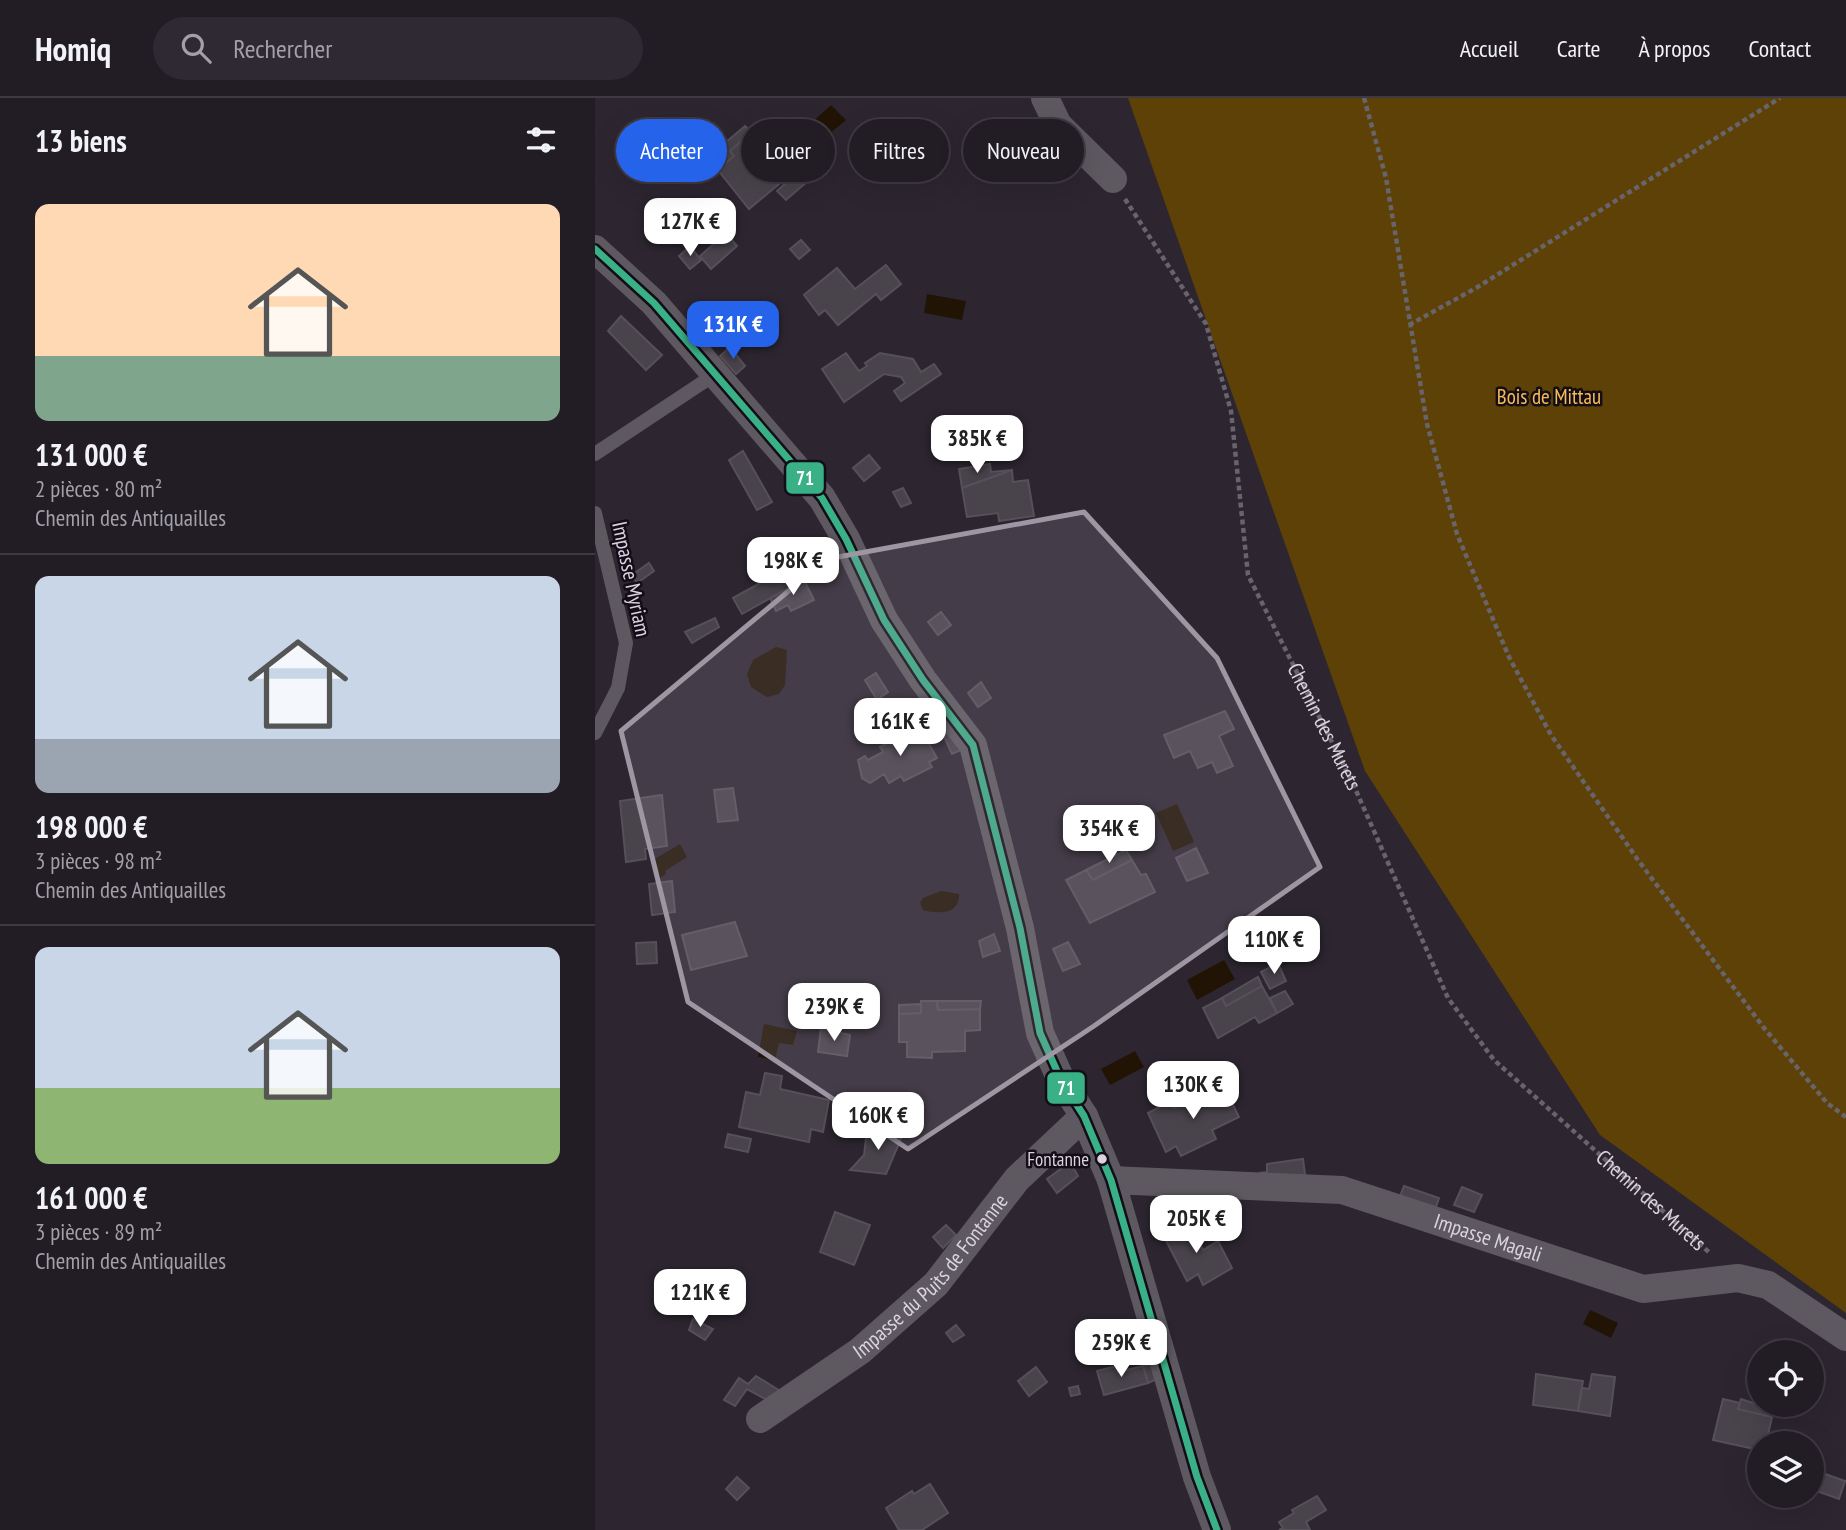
<!DOCTYPE html>
<html lang="fr">
<head>
<meta charset="utf-8">
<style>
  :root { --surface:#221c25; --page:#2e2932; --text:#f1f3f6; --muted:#a2a1a7; --line:#3f3a42; --accent:#2563eb }
  body { margin:0; font-family:"PT Sans Narrow",sans-serif; background:var(--page); color:var(--text); height:100vh; display:flex; flex-direction:column; font-size:26px; white-space:nowrap }
  * { box-sizing:border-box; margin:0 }
  p { font-size:23px; color:var(--muted) }
  .icon { flex:none; width:38px; height:38px; fill:none; stroke:currentColor; stroke-width:2; stroke-linecap:round; stroke-linejoin:round }
  .map { position:relative; flex:1; overflow:hidden }
  .side { display:flex; flex-direction:column; background:var(--surface); width:595px }
  .side>* { flex:none }
  .hud { position:absolute; left:21px; top:21px; width:665px; height:63px; display:flex; gap:14px }
  .fabs { position:absolute; left:1152px; top:1242px; display:grid; gap:14px }
  .fabs a { display:grid; place-items:center; width:77px; height:77px; border-radius:50%; background:var(--surface); box-shadow:0 7px 28px #0002,0 0 0 2px var(--line); font-size:35px }
  .price { position:absolute; translate:-50% -60px; padding:0 16px; border-radius:14px; background:#fff; color:#222; font-size:23px; line-height:46px; filter:drop-shadow(0 2px 4px #0008) }
  .price::after { content:''; position:absolute; left:50%; top:42px; width:21px; height:16px; margin-left:-10px; background:inherit; clip-path:polygon(0 0,100% 0,50% 100%) }
  .price.selected { background:var(--accent); color:#fff }
  ul { padding:0; list-style:none }
  li { display:grid; align-content:center; gap:14px; height:371px; padding:0 35px }
  li+li { border-top:2px solid var(--line) }
  li span { display:grid; place-items:center; height:217px; border-radius:14px; color:#555 }
  li>.icon { margin-inline-start:auto }
  span .icon { width:126px; height:126px; fill:#fffc; stroke-width:1 }
  li b { font-size:30px }
  h2 { display:flex; justify-content:space-between; align-items:center; height:84px; padding:0 35px; font-size:30px }
  .chip { padding:0 24px; border-radius:32px; background:var(--surface); box-shadow:0 7px 28px #0002,0 0 0 2px var(--line); font-size:24px; line-height:63px }
  .chip.selected { background:var(--accent); color:#fff }
  header { display:flex; align-items:center; gap:42px; box-sizing:border-box; height:98px; padding:0 35px; background:var(--surface); border-bottom:2px solid var(--line) }
  header strong { font-size:33px }
  nav { display:flex; gap:38px; margin-inline-start:auto; font-size:24px }
  .search { width:490px; height:63px; background:var(--page); display:flex; align-items:center; gap:18px; box-sizing:border-box; padding:0 24px; border-radius:38px; color:var(--muted); font-size:26px }
  main { display:flex; flex:1; min-height:0 }
  .map>svg:first-child { display:block }
  .forest { fill:#5d4107 }
  .water { fill:#211404 }
  .building { fill:#49434c; stroke:#565059; stroke-width:2 }
  .lines { fill:none; stroke-linecap:round; stroke-linejoin:round }
  .path { stroke:#68646c; stroke-width:4.5; stroke-dasharray:5 3.5; stroke-linecap:butt }
  .service { stroke:#5e5961; stroke-width:14 }
  .minor { stroke:#5e5961; stroke-width:28 }
  .bus-1-casing { stroke:#130d17; stroke-width:12 }
  .bus-1 { stroke:#3ab087; stroke-width:7 }
  .marked { fill:#9e96a3; fill-opacity:0.2; stroke:#9e96a3; stroke-width:5; stroke-linejoin:round }
  .bus-dot { fill:#dbd3e1; stroke:#130d17; stroke-width:2.5 }
  .labels { text-anchor:middle; stroke-width:5; stroke-linejoin:round; paint-order:stroke }
  .bus-label { font-size:19px; fill:#dbd3e1; stroke:#130d17; text-anchor:end }
  .park-label { font-size:21px; fill:#f8bc54; stroke:#130d17 }
  .street-label { font-size:21px; fill:#dbd3e1; stroke:#130d17 }
  .line-badge { stroke:#130d17; stroke-width:2.5 }
  .badge-label { font-size:19px; text-anchor:middle; font-weight:bold; fill:#fff }
</style>
</head>
<body>
<header>
<strong>Homiq</strong>
<div class="search"><svg class="icon" aria-label="search" viewBox="0 0 24 24"><circle cx="10" cy="10" r="6"/><path d="M15 15l6 6"/></svg>Rechercher</div>
<nav><a>Accueil</a><a>Carte</a><a>À propos</a><a>Contact</a></nav>
</header>
<main>
<section class="side">
<h2>13 biens<svg class="icon" aria-label="filters" viewBox="0 0 24 24"><path d="M4 7h16M4 17h16"/><circle cx="9" cy="7" r="2"/><circle cx="15" cy="17" r="2"/></svg></h2>
<ul>
<li><span style="background:linear-gradient(#ffd9b3 70%,#7fa58c 0)"><svg class="icon" aria-label="home" viewBox="0 0 24 24"><path d="M3 11l9-7 9 7M6 9v11h12V9"/></svg></span><div><b>131 000 €</b><p>2 pièces · 80 m²</p><p>Chemin des Antiquailles</p></div></li>
<li><span style="background:linear-gradient(#c9d6e8 75%,#9aa5b1 0)"><svg class="icon" aria-label="home" viewBox="0 0 24 24"><path d="M3 11l9-7 9 7M6 9v11h12V9"/></svg></span><div><b>198 000 €</b><p>3 pièces · 98 m²</p><p>Chemin des Antiquailles</p></div></li>
<li><span style="background:linear-gradient(#c9d6e8 65%,#8fb573 0)"><svg class="icon" aria-label="home" viewBox="0 0 24 24"><path d="M3 11l9-7 9 7M6 9v11h12V9"/></svg></span><div><b>161 000 €</b><p>3 pièces · 89 m²</p><p>Chemin des Antiquailles</p></div></li>
</ul>
</section>
<div class="map">
<svg width="1251" height="1432" viewBox="0 0 1251 1432">
  <rect width="100%" height="100%" fill="#2d2631"/>
  <!-- forest -->
  <path class="forest" d="M533 0H1251V1215L1005 1037 770 673Z"/>
  <!-- water -->
  <g class="water">
    <path d="M236 7 251 22 215 52 204 36Z"/>
    <path d="M332 196 371 203 367 222 329 215Z"/>
    <path d="M390 318 401 342 402 353 341 361 337 351 345 345 344 338 362 327 377 331 383 329Z"/>
    <path d="M181 549 192 552 190 587 184 596 172 599 156 589 152 576 158 562Z"/>
    <path d="M582 706 599 744 578 753 561 715Z"/>
    <path d="M85 746 92 759 70 773 71 776 65 780 59 774 64 772 58 762Z"/>
    <path d="M346 793 364 796C365 817 342 816 328 812L325 805 328 800Z"/>
    <path d="M629 862 640 881 602 902 592 882Z"/>
    <path d="M169 926 202 933 198 947 184 945 180 962 163 959Z"/>
    <path d="M540 953 549 969 515 987 506 971Z"/>
    <path d="M995 1212 1023 1225 1016 1240 988 1226Z"/>
  </g>
  <!-- building -->
  <g class="building">
    <path d="M150 28 157 34 135 53 139 58 123 72 112 60Z"/>
    <path d="M157 34 171 51 165 56 184 86 154 111 123 72 139 58 135 53Z"/>
    <path d="M207 63 220 77 191 102 182 93 193 83 189 79Z"/>
    <path d="M131 135 142 148 116 171 105 158Z"/>
    <path d="M206 142 215 152 204 161 195 151Z"/>
    <path d="M95 148 106 162 95 171 84 158Z"/>
    <path d="M291 167 306 186 286 202 281 196 243 227 230 212 224 217 209 197 242 170 260 191Z"/>
    <path d="M26 218 67 257 51 272 13 233Z"/>
    <path d="M135 249 150 268 141 276 125 258Z"/>
    <path d="M251 255 264 273 272 268 270 265 285 255 318 261 326 274 339 266 346 276 306 303 299 293 310 285 306 279 289 276 249 304 227 271Z"/>
    <path d="M148 353 177 404 162 412 134 362Z"/>
    <path d="M274 357 285 370 269 383 258 370Z"/>
    <path d="M395 366 396 374 417 372 367 390 364 371Z"/>
    <path d="M417 372 418 384 433 382 439 418 404 423 403 415 372 419 367 390Z"/>
    <path d="M308 390 316 405 306 409 298 394Z"/>
    <path d="M213 458 224 473 147 516 138 500 167 484 159 469 176 460 185 474Z"/>
    <path d="M54 465 59 473 42 485 37 477Z"/>
    <path d="M209 482 219 502 196 513 193 507 181 513 175 500Z"/>
    <path d="M346 514 356 527 343 537 333 524Z"/>
    <path d="M120 520 124 529 97 545 90 534Z"/>
    <path d="M281 575 293 594 282 602 270 582Z"/>
    <path d="M386 584 396 600 383 609 373 595Z"/>
    <path d="M630 613 639 631 624 638 638 668 622 675 617 664 603 670 595 653 579 660 569 637Z"/>
    <path d="M324 628 342 660 334 664 337 669 309 683 306 678 294 685 289 676 275 685 267 680 263 662 270 658 273 662 288 654 285 649Z"/>
    <path d="M355 628 368 651 357 656 346 632Z"/>
    <path d="M138 690 143 722 123 724 119 692Z"/>
    <path d="M67 697 72 748 50 751 51 761 31 764 25 703Z"/>
    <path d="M601 750 613 775 592 783 581 760Z"/>
    <path d="M531 752 537 762 498 782 491 772Z"/>
    <path d="M537 762 546 777 551 776 560 794 495 825 471 782 491 772 498 782Z"/>
    <path d="M77 783 80 814 57 817 54 786Z"/>
    <path d="M140 824 152 858 96 872 87 837Z"/>
    <path d="M399 836 405 853 388 859 384 843Z"/>
    <path d="M61 844 62 865 42 866 41 845Z"/>
    <path d="M473 844 485 866 468 873 458 851Z"/>
    <path d="M683 865 691 883 675 891 666 874Z"/>
    <path d="M663 879 667 888 631 908 627 900Z"/>
    <path d="M667 888 682 915 664 925 660 919 623 940 608 910 627 900 631 908Z"/>
    <path d="M690 893 698 906 682 915 675 900Z"/>
    <path d="M326 903H342L343 912 385 911V932L370 933V953L337 954V960L312 959V944H304V916L326 915Z"/>
    <path d="M342 903H386L385 911 343 912Z"/>
    <path d="M326 906V915L304 916V907Z"/>
    <path d="M226 930 255 937 252 958 223 954Z"/>
    <path d="M170 975 187 978 185 991 234 1002 228 1034 216 1031 214 1044 144 1029 151 994 165 997Z"/>
    <path d="M629 988 644 1019 617 1032 621 1041 586 1058 581 1048 571 1054 553 1015 576 1003 579 1010Z"/>
    <path d="M272 1032 308 1036 291 1076 255 1072 269 1057Z"/>
    <path d="M133 1036 156 1041 153 1054 130 1049Z"/>
    <path d="M708 1061 711 1084 664 1075 672 1074V1066Z"/>
    <path d="M475 1064 483 1078 462 1095 452 1081Z"/>
    <path d="M809 1088 844 1100 838 1118 802 1106Z"/>
    <path d="M867 1089 887 1097 879 1114 859 1107Z"/>
    <path d="M240 1114 275 1127 259 1167 225 1154Z"/>
    <path d="M592 1124 608 1152 623 1143 637 1170 608 1187 603 1176 592 1183 568 1137Z"/>
    <path d="M351 1127 361 1137 348 1150 338 1139Z"/>
    <path d="M98 1221 118 1231 110 1242 94 1232Z"/>
    <path d="M361 1227 369 1237 358 1244 351 1235Z"/>
    <path d="M556 1265 562 1281 553 1285 548 1268Z"/>
    <path d="M521 1268 523 1274 548 1268 553 1285 509 1297 502 1273Z"/>
    <path d="M441 1269 452 1284 434 1298 423 1283Z"/>
    <path d="M941 1276 988 1283 983 1313 938 1307Z"/>
    <path d="M997 1276 1020 1279 1015 1318 983 1313 987 1290 994 1291Z"/>
    <path d="M161 1278 187 1294 174 1303 152 1291 140 1308 129 1302 144 1280 153 1286Z"/>
    <path d="M483 1288 485 1296 476 1298 474 1290Z"/>
    <path d="M1128 1301 1145 1305 1143 1311 1177 1319 1171 1346H1164V1352L1118 1342Z"/>
    <path d="M1146 1301 1164 1307 1180 1308 1177 1319 1143 1311Z"/>
    <path d="M1216 1371 1250 1383 1244 1401 1216 1391Z"/>
    <path d="M142 1379 154 1390 142 1402 131 1391Z"/>
    <path d="M335 1386 353 1415 327 1432H304L291 1410 317 1393 319 1396Z"/>
    <path d="M722 1398 731 1412 711 1424 715 1432H684L688 1430 684 1424 699 1415 697 1412Z"/>
  </g>
  <g class="lines">
    <!-- path -->
    <g class="path">
      <path d="M769 0 791 80 832 326 862 436 914 559 956 637 1043 762 1169 930 1232 1005 1251 1019"/>
      <path id="s1" d="M530 101 611 226 636 313 653 477 759 688 853 900 899 962 1116 1156"/>
      <path d="M814 227 881 190 1185 0"/>
    </g>
    <!-- service -->
    <g class="service">
      <path d="M0 356 122 275"/>
      <path d="M0 415 31 545 23 590 0 635"/>
    </g>
    <!-- minor -->
    <g class="minor">
      <path d="M450 0 463 27 518 81"/>
      <path d="M0 151 59 205 227 400 251 441 289 522 328 582 378 647 425 830 445 935 466 982 489 1018 516 1082 602 1379 622 1432"/>
      <path id="s2" d="M516 1082 747 1092 1048 1191 1143 1180 1173 1187 1251 1239"/>
      <path id="s3" d="M165 1321 265 1253 341 1186 422 1081 489 1018"/>
    </g>
    <defs>
      <path id="bus-1" d="M0 151 59 205 227 400 251 441 289 522 328 582 378 647 425 830 445 935 466 982 489 1018 516 1082 602 1379 622 1432"/>
    </defs>
    <!-- bus-1 casing -->
    <use href="#bus-1" class="bus-1-casing"/>
    <!-- bus-1 -->
    <use href="#bus-1" class="bus-1"/>
  </g>
  <!-- marked area -->
  <path class="marked" d="M489 414 622 560 725 769 499 928 313 1051 93 904 26 633 232 461Z"/>
  <!-- markers -->
  <circle class="bus-dot" cx="507" cy="1061" r="6"/>
  <g class="labels">
    <!-- bus labels -->
    <g class="bus-label">
      <text x="494" y="1068">Fontanne</text>
    </g>
    <!-- park labels -->
    <g class="park-label">
      <text x="954" y="306">Bois de Mittau</text>
    </g>
    <!-- street labels -->
    <g class="street-label">
      <text transform="translate(36 481) rotate(78)" y="7">Impasse Myriam</text>
      <text dy="7" stroke="none"><textPath href="#s1" startOffset="574">Chemin des Murets</textPath></text>
      <text dy="7" stroke="none"><textPath href="#s1" startOffset="1160">Chemin des Murets</textPath></text>
      <text dy="7" stroke="none"><textPath href="#s2" startOffset="385">Impasse Magali</textPath></text>
      <text dy="7" stroke="none"><textPath href="#s3" startOffset="224">Impasse du Puits de Fontanne</textPath></text>
    </g>
  </g>
  <g class="line-badge">
    <rect x="190" y="363" width="40" height="34" rx="7" fill="#3ab087"/>
    <rect x="451" y="973" width="40" height="34" rx="7" fill="#3ab087"/>
  </g>
  <g class="badge-label">
    <text x="210" y="387">71</text>
    <text x="471" y="997">71</text>
  </g>
</svg>
<div class="fabs">
<a><svg class="icon" aria-label="locate" viewBox="0 0 24 24"><circle cx="12" cy="12" r="6"/><path d="M12 2v4M12 18v4M2 12h4M18 12h4"/></svg></a>
<a><svg class="icon" aria-label="layers" viewBox="0 0 24 24"><path d="M12 4l9 5-9 5-9-5zM3 14l9 5 9-5"/></svg></a>
</div>
<b class="price" style="left:95px;top:160px">127K €</b>
<b class="price selected" style="left:138px;top:263px">131K €</b>
<b class="price" style="left:382px;top:377px">385K €</b>
<b class="price" style="left:198px;top:499px">198K €</b>
<b class="price" style="left:305px;top:660px">161K €</b>
<b class="price" style="left:514px;top:767px">354K €</b>
<b class="price" style="left:679px;top:878px">110K €</b>
<b class="price" style="left:239px;top:945px">239K €</b>
<b class="price" style="left:598px;top:1023px">130K €</b>
<b class="price" style="left:283px;top:1054px">160K €</b>
<b class="price" style="left:601px;top:1157px">205K €</b>
<b class="price" style="left:105px;top:1231px">121K €</b>
<b class="price" style="left:526px;top:1281px">259K €</b>
<div class="hud">
<a class="chip selected">Acheter</a>
<a class="chip">Louer</a>
<a class="chip">Filtres</a>
<a class="chip">Nouveau</a>
</div>
</div>
</main>
</body>
</html>
